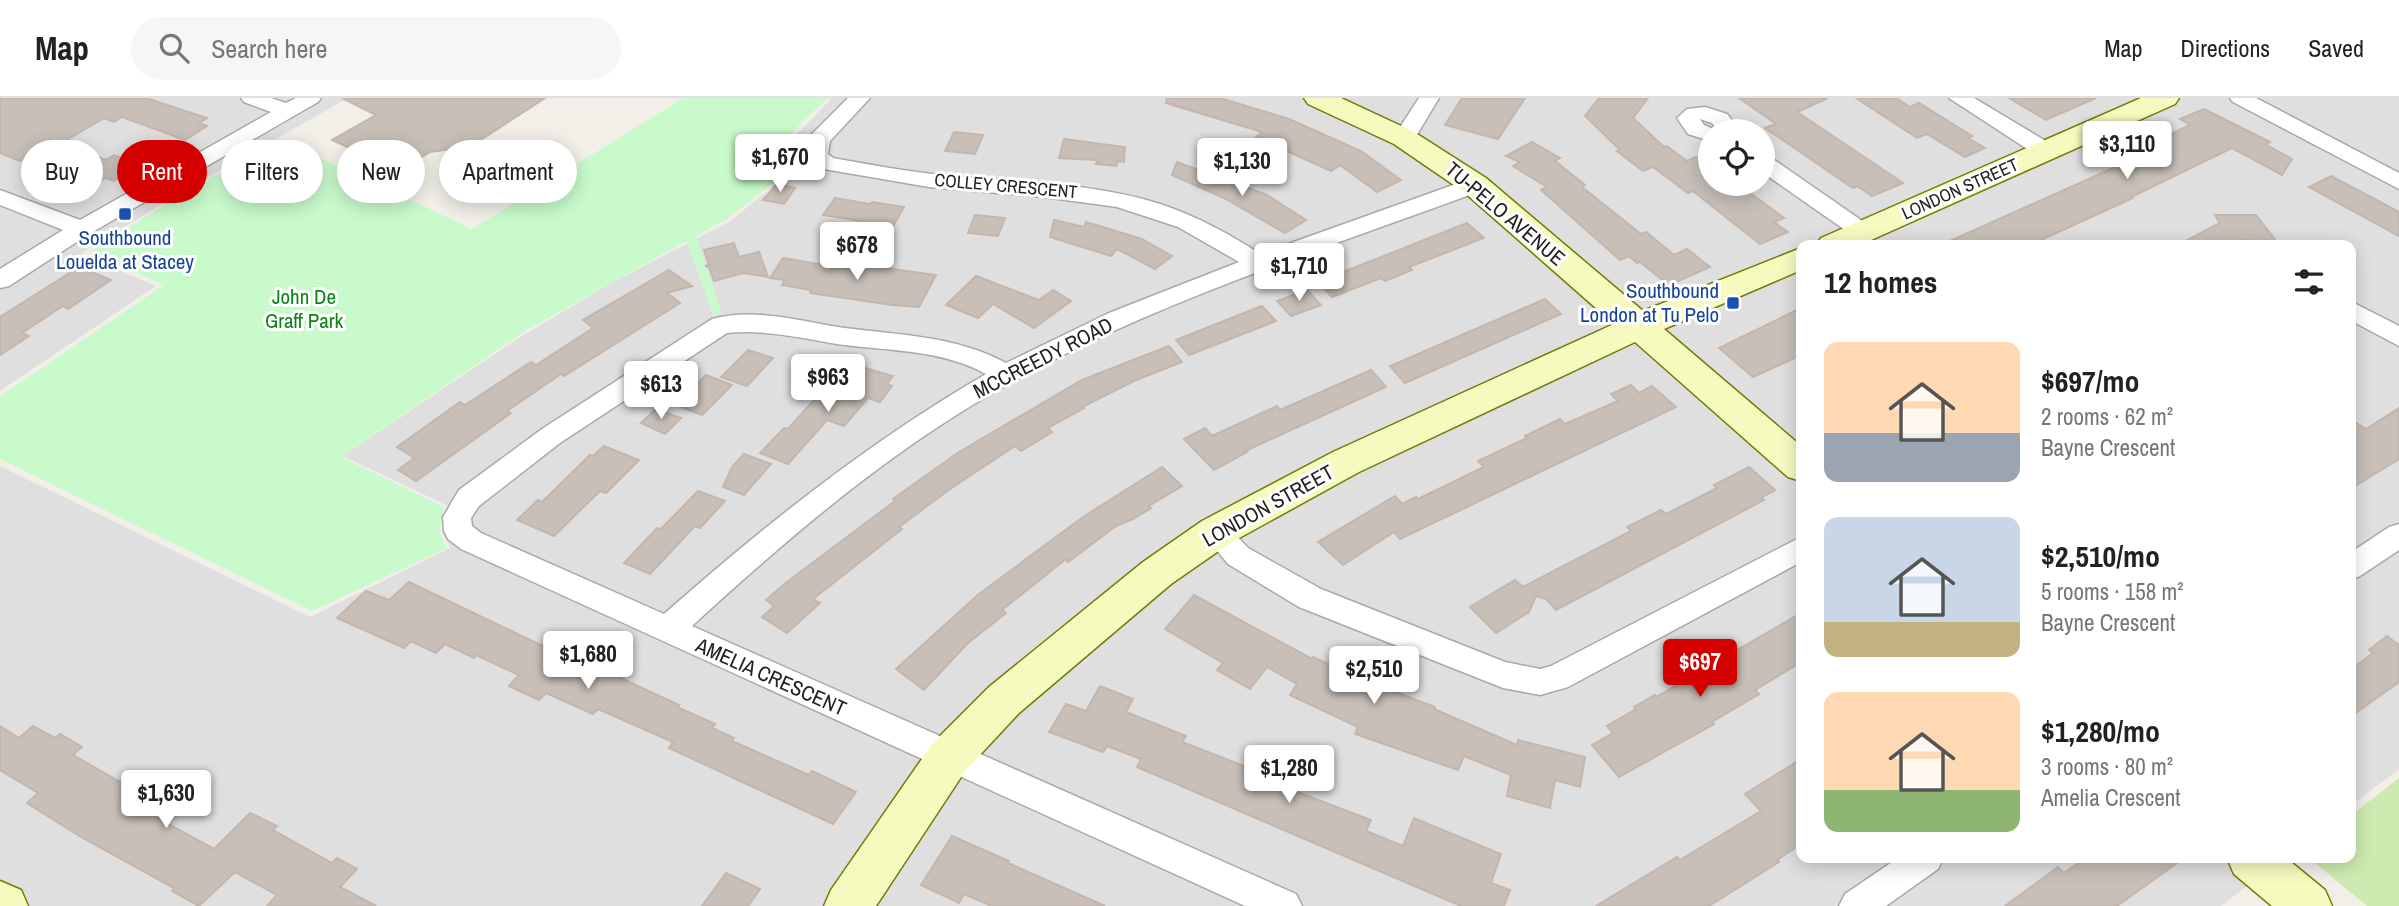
<!DOCTYPE html>
<html lang="en">
<head>
<meta charset="utf-8">
<style>
  :root { --surface:#fff; --page:#f6f6f6; --text:#222; --muted:#767676; --line:#e0e0e0; --accent:#d40000 }
  body { margin:0; font-family:"Archivo Narrow",sans-serif; background:var(--page); color:var(--text); height:100vh; display:flex; flex-direction:column; font-size:26px; white-space:nowrap }
  * { box-sizing:border-box; margin:0 }
  p { font-size:23px; color:var(--muted) }
  .icon { flex:none; width:38px; height:38px; fill:none; stroke:currentColor; stroke-width:2; stroke-linecap:round; stroke-linejoin:round }
  .map { position:relative; flex:1; overflow:hidden }
  .side { position:absolute; left:1796px; top:142px; width:560px; height:623px; display:flex; flex-direction:column; background:var(--surface); border-radius:14px; box-shadow:0 4px 18px #0003 }
  .side>* { flex:none }
  .hud { position:absolute; left:21px; top:42px; width:665px; height:63px; display:flex; gap:14px }
  .fabs { position:absolute; left:1698px; top:21px; display:grid; gap:14px }
  .fabs a { display:grid; place-items:center; width:77px; height:77px; border-radius:50%; background:var(--surface); box-shadow:0 4px 18px #0003; font-size:35px }
  .price { position:absolute; translate:-50% -60px; padding:0 16px; border-radius:7px; background:#fff; color:#222; font-size:23px; line-height:46px; filter:drop-shadow(0 2px 4px #0008) }
  .price::after { content:''; position:absolute; left:50%; top:42px; width:21px; height:16px; margin-left:-10px; background:inherit; clip-path:polygon(0 0,100% 0,50% 100%) }
  .price.selected { background:var(--accent); color:#fff }
  ul { padding:0; list-style:none }
  li { display:flex; align-items:center; gap:21px; height:175px; padding:0 28px }
  li span { display:grid; place-items:center; flex:none; width:196px; height:140px; border-radius:14px; color:#555 }
  li>.icon { margin-inline-start:auto }
  span .icon { width:84px; height:84px; fill:#fffc; stroke-width:1 }
  li b { font-size:30px }
  h2 { display:flex; justify-content:space-between; align-items:center; height:84px; padding:0 28px; font-size:30px }
  .pill { padding:0 24px; border-radius:32px; background:var(--surface); box-shadow:0 4px 18px #0003; font-size:24px; line-height:63px }
  .pill.selected { background:var(--accent); color:#fff }
  header { display:flex; align-items:center; gap:42px; box-sizing:border-box; height:98px; padding:0 35px; background:var(--surface); border-bottom:2px solid var(--line) }
  header strong { font-size:33px }
  nav { display:flex; gap:38px; margin-inline-start:auto; font-size:24px }
  .search { width:490px; height:63px; background:var(--page); display:flex; align-items:center; gap:18px; box-sizing:border-box; padding:0 24px; border-radius:38px; color:var(--muted); font-size:26px }
  .map>svg:first-child { display:block }
  .residential { fill:#e0dfdf; fill-rule:evenodd }
  .grass { fill:#cdebb0 }
  .park { fill:#c8facc }
  .building { fill:#c7bfb8; stroke:#c4b6ab; stroke-width:2 }
  .lines { fill:none; stroke-linecap:round; stroke-linejoin:round }
  .street-casing { stroke:#a9a9a9; stroke-width:3 }
  .secondary-casing { stroke:#707d05; stroke-width:3 }
  .street { fill:#fff; fill-rule:evenodd }
  .secondary { fill:#f7fabf; fill-rule:evenodd }
  .transit-dot { fill:#1a4fb4; stroke:#fff; stroke-width:2.5 }
  .labels { text-anchor:middle; stroke-width:6; stroke-linejoin:round; paint-order:stroke }
  .far-street-label { font-size:18px; fill:#222; stroke:#fff }
  .street-label { font-size:21px; fill:#222; stroke:#fff }
  .transit-label { font-size:21px; fill:#164399; stroke:#fff }
  .park-label { font-size:21px; fill:#0c8416; stroke:#fff }
</style>
</head>
<body>
<header>
<strong>Map</strong>
<div class="search"><svg class="icon" aria-label="search" viewBox="0 0 24 24"><circle cx="10" cy="10" r="6"/><path d="M15 15l6 6"/></svg>Search here</div>
<nav><a>Map</a><a>Directions</a><a>Saved</a></nav>
</header>
<div class="map">
<svg width="2399" height="808" viewBox="0 0 2399 808">
  <rect width="100%" height="100%" fill="#f2efe9"/>
  <!-- residential -->
  <g class="residential">
    <path d="M0 0H348L187 91 80 156 156 188 0 293Z"/>
    <path d="M832 0H2399V671L2350 708V147H1801V760H2284L2221 808H0V368L310 519 450 450 442 432 448 408 343 358 514 243 611 185 729 124 791 74 784 61 792 41ZM1710 33H1762V86H1710Z"/>
  </g>
  <!-- grass -->
  <path class="grass" d="M2399 680V808H2367L2309 760H2350V718Z"/>
  <!-- park -->
  <path class="park" d="M683 0H828C807 21 773 41 787 74L727 121 696 138 722 216 714 219 686 143 525 233 341 359 444 409 439 434 447 450 312 513 0 361V298L164 187 90 154 177 99 280 41 472 131Z"/>
  <!-- building -->
  <g class="building">
    <path d="M0 0H146L207 20 199 25 207 28 185 42 122 19 114 24 104 20 60 46 106 62 114 57 140 67 114 83 105 80 94 87 24 60 20 63 0 55Z"/>
    <path d="M342 0H545L459 56 451 51 430 54 399 73 332 42 376 17Z"/>
    <path d="M1167 0H1220L1289 21 1361 53 1401 82 1377 94 1340 67 1331 73 1256 39 1262 34 1166 5Z"/>
    <path d="M1462 0H1525L1498 41 1445 27Z"/>
    <path d="M1599 0H1648L1633 20 1664 49 1667 48 1687 63 1696 59 1710 69V86H1738L1784 120 1774 124 1788 134 1760 146 1693 93 1688 95 1653 69 1643 73 1617 53 1620 52 1585 18Z"/>
    <path d="M1739 0H1828L1797 14 1903 85 1872 98 1857 88 1853 90 1765 30 1776 26Z"/>
    <path d="M1856 0H1896L1910 9 1919 5 1972 38 1968 40 1985 50 1965 59 1927 36 1917 40Z"/>
    <path d="M2009 0H2096L2046 22Z"/>
    <path d="M2204 11 2270 44 2265 46 2292 61 2282 77 2232 50 2131 99 2133 100 2030 147H1941L2149 54 2145 52 2163 44 2159 42 2190 27 2180 21Z"/>
    <path d="M954 34 983 37 975 56 945 53Z"/>
    <path d="M1064 41 1125 49 1124 64 1118 63 1116 68 1096 66 1098 62 1059 60Z"/>
    <path d="M1532 44 1560 60 1555 63 1585 87 1582 89 1641 136 1646 134 1674 157 1687 151 1710 169 1669 187 1640 164 1637 165 1629 158 1620 162 1541 92 1547 89 1513 68 1520 64 1506 58Z"/>
    <path d="M1177 64 1267 97 1306 122 1285 135 1226 101 1172 77Z"/>
    <path d="M2331 78 2399 114V138L2309 89Z"/>
    <path d="M777 86 795 90 784 106 763 102Z"/>
    <path d="M835 100 870 106 872 104 904 109 892 130 859 126 861 123 823 117Z"/>
    <path d="M975 117 1005 120 998 138 968 135Z"/>
    <path d="M2215 117H2256L2276 143 2240 142 2231 147H2178L2220 125Z"/>
    <path d="M1054 122 1084 129 1086 124 1142 141 1172 158 1155 171 1117 151 1111 158 1050 139Z"/>
    <path d="M1467 125 1484 140 1409 169 1412 172 1385 183 1381 180 1332 199 1318 184Z"/>
    <path d="M734 145 739 159 759 154 768 179 743 175 714 183 709 169 705 168 709 167 704 152Z"/>
    <path d="M783 160 847 171 850 165 936 177 919 209 892 207 810 195 811 192 782 187 785 182 770 180Z"/>
    <path d="M79 169 111 182 68 211 63 208 22 235 29 238 0 257V219Z"/>
    <path d="M669 172 692 188 667 195 680 205 564 278 561 276 507 313 511 315 416 383 398 372 414 360 397 349 460 304 465 307 531 264 536 267 593 230 583 222Z"/>
    <path d="M976 178 1039 202 1053 192 1071 203 1034 230 993 206 978 220 946 207Z"/>
    <path d="M1307 192 1321 207 1291 218 1277 203Z"/>
    <path d="M1545 201 1561 216 1405 285 1390 268Z"/>
    <path d="M1262 208 1276 223 1189 257 1176 242Z"/>
    <path d="M1801 210V257L1753 279 1719 250Z"/>
    <path d="M1169 248 1182 264 1136 282 1082 309 1084 310 1048 330 1052 334 1021 353 1015 348 950 391 899 429 902 431 813 501 820 505 787 535 762 519 774 508 766 502 787 484 895 403 893 401 959 354 1082 282Z"/>
    <path d="M748 252 773 260 747 288 721 279Z"/>
    <path d="M865 270 893 278 887 286 892 288 880 304 868 300 844 328 827 322 788 366 760 355 784 330 788 331 822 293 842 300Z"/>
    <path d="M1371 272 1386 289 1245 353 1247 354 1214 372 1184 341 1205 330 1212 338 1277 308 1280 312Z"/>
    <path d="M706 277 732 287 702 317 676 307Z"/>
    <path d="M1631 287 1639 295 1652 288 1676 309 1400 441 1394 434 1343 467 1318 444 1395 398 1402 406 1416 399 1418 401 1484 369 1478 363 1527 340 1525 338 1560 321 1565 326 1618 303 1611 296Z"/>
    <path d="M2399 310V361L2350 391V321L2366 331Z"/>
    <path d="M656 311 681 320 665 336 641 325Z"/>
    <path d="M604 348 639 362 606 395 600 393 554 438 517 422 538 402 542 404 590 357 593 358Z"/>
    <path d="M744 356 771 366 744 397 723 389 732 369Z"/>
    <path d="M1162 369 1182 388 1149 408 1151 410 1133 421 1116 428 1068 464 1066 461 1002 512 1006 515 967 546 924 592 896 571 979 496 1083 419Z"/>
    <path d="M1749 369 1775 392 1761 400 1764 402 1556 512 1546 501 1536 498 1529 514 1496 535 1470 509 1515 482 1523 489 1631 433 1627 429 1661 412 1666 416 1717 390 1714 387Z"/>
    <path d="M698 393 725 403 700 430 695 428 650 476 624 465 657 430 661 431Z"/>
    <path d="M409 484 549 551 552 548 679 607 677 609 715 626 712 630 734 640 732 643 809 677 812 673 856 694 833 726 669 650 673 644 598 611 593 616 546 595 539 602 509 588 519 577 476 557 474 560 445 546 436 555 411 543 404 550 337 520 366 493 389 502Z"/>
    <path d="M1194 497 1312 561 1313 559 1342 572 1337 581 1372 597 1377 587 1435 609 1434 611 1517 647 1518 642 1585 659 1580 689 1555 682 1550 710 1507 698 1511 677 1464 658 1458 672 1355 636 1358 629 1290 597 1297 586 1267 569 1250 591 1217 572 1223 565 1165 531Z"/>
    <path d="M1801 515V564L1755 592 1759 596 1712 624 1714 626 1619 679 1592 647 1613 635 1607 628 1636 611 1634 609 1655 597 1656 599Z"/>
    <path d="M2387 538 2399 547V584L2350 619V572L2373 555 2369 552Z"/>
    <path d="M1100 588 1133 601 1126 614 1186 638 1182 644 1244 668 1242 673 1371 722 1366 733 1403 748 1414 720 1501 756 1491 785 1510 792 1504 808H1461L1137 669 1141 661 1107 648 1103 654 1049 634 1066 606 1086 613Z"/>
    <path d="M0 628 19 640 33 628 55 640 60 636 82 649 73 657 124 686 132 679 145 686 156 675 178 687 148 715 214 751 250 715 277 728 273 732 332 765 337 760 357 771 340 789 376 808H267L277 797 235 774 199 808 172 793 174 790 81 739 27 705 38 695 0 672Z"/>
    <path d="M1801 661V746L1777 762 1779 764 1709 808H1596L1677 759 1680 762 1761 713 1745 696Z"/>
    <path d="M952 738 1009 763 1008 765 1105 808H992L964 796 959 805 921 787Z"/>
    <path d="M2085 760H2184L2117 808H2005L2058 769 2064 775Z"/>
    <path d="M726 775 760 791 748 808H702Z"/>
  </g>
  <g class="lines">
    <defs>
      <g id="street">
        <path d="M241 0H271L286 5 296 0H321L318 4 89 136 9 188 0 190V171L63 132 0 107V92L80 122 271 14 244 4Z"/>
        <path d="M848 0H870L830 43 828 56 833 60C877 68 921 76 965 79 1030 85 1097 86 1160 106 1196 118 1228 135 1260 156L1467 82H1483L1486 87 1483 92C1324 151 1160 202 1012 284 894 349 790 438 692 528L1296 796 1302 808H1245L461 451 448 441 444 433 443 419 459 392 542 331 712 221C755 209 802 224 845 230 900 237 956 238 1006 265L1109 215 1239 164 1178 129 1117 109 1044 99 929 89 818 70 806 58 811 37ZM727 235C767 231 805 241 844 247 892 253 943 252 986 276 869 344 765 427 664 516L481 435 472 428 471 420 479 408 560 345Z"/>
        <path d="M1419 0H1439L1412 45H1396L1393 40Z"/>
        <path d="M1949 0H1974L2054 48 2057 53 2054 58H2038Z"/>
        <path d="M2230 0H2256L2399 75V91L2233 4Z"/>
        <path d="M1705 9 1727 16 1740 33H1718L1712 25 1700 21 1704 27 1718 33H1710V43L1688 36 1677 20 1687 11Z"/>
        <path d="M1762 57 1770 59 1871 129 1875 134 1871 139 1863 141 1855 139 1762 74Z"/>
        <path d="M2350 203 2399 228V248L2350 222Z"/>
        <path d="M1216 423 1226 426 1248 450 1321 491 1505 564 1540 571 1551 568 1801 439V464L1568 589 1540 597 1503 590 1299 509 1228 466 1202 434 1206 426Z"/>
        <path d="M2399 426V452L2360 478 2350 482V455L2389 429Z"/>
        <path d="M1898 760H1943L1938 771 1886 808H1839L1845 796Z"/>
      </g>
      <g id="secondary">
        <path d="M1304 0H1341L1414 34 1486 80 1643 213 1801 150V172L1664 231 1801 348V383L1788 379 1635 244 1359 374 1230 445 1171 486 1019 615 965 673 876 808H824L831 792 933 645 989 589 1143 464 1202 423 1333 354 1614 226 1464 94 1394 46 1308 6Z"/>
        <path d="M2141 0H2179L2175 6 1860 147H1816L1821 140Z"/>
        <path d="M2227 760H2286L2325 792 2332 808H2272L2234 776Z"/>
        <path d="M0 783 21 792 28 808H0Z"/>
      </g>
    </defs>
    <!-- street casing -->
    <use href="#street" class="street-casing"/>
    <!-- secondary casing -->
    <use href="#secondary" class="secondary-casing"/>
    <!-- street -->
    <use href="#street" class="street"/>
    <!-- secondary -->
    <use href="#secondary" class="secondary"/>
  </g>
  <!-- markers -->
  <g class="transit-dot">
    <rect x="118" y="109" width="14" height="14" rx="3.5"/>
    <rect x="1726" y="198" width="14" height="14" rx="3.5"/>
  </g>
  <g class="labels">
    <!-- far-street labels -->
    <g class="far-street-label">
      <text transform="translate(1006 88) rotate(5)" y="6">COLLEY CRESCENT</text>
      <text transform="translate(1960 91) rotate(-24)" y="6">LONDON STREET</text>
    </g>
    <!-- street labels -->
    <g class="street-label">
      <text transform="translate(1505 116) rotate(40)" y="7">TU-PELO AVENUE</text>
      <text transform="translate(1043 260) rotate(-27)" y="7">MCCREEDY ROAD</text>
      <text transform="translate(1268 408) rotate(-29)" y="7">LONDON STREET</text>
      <text transform="translate(771 579) rotate(24)" y="7">AMELIA CRESCENT</text>
    </g>
    <!-- transit labels -->
    <g class="transit-label">
      <text x="125" y="147">Southbound<tspan x="125" dy="24">Louelda at Stacey</tspan></text>
      <text x="1719" y="200" text-anchor="end">Southbound<tspan x="1719" dy="24">London at Tu Pelo</tspan></text>
    </g>
    <!-- park labels -->
    <g class="park-label">
      <text x="304" y="206">John De<tspan x="304" dy="24">Graff Park</tspan></text>
    </g>
  </g>
</svg>
<div class="fabs">
<a><svg class="icon" aria-label="locate" viewBox="0 0 24 24"><circle cx="12" cy="12" r="6"/><path d="M12 2v4M12 18v4M2 12h4M18 12h4"/></svg></a>
</div>
<b class="price" style="left:2127px;top:83px">$3,110</b>
<b class="price" style="left:780px;top:96px">$1,670</b>
<b class="price" style="left:1242px;top:100px">$1,130</b>
<b class="price" style="left:857px;top:184px">$678</b>
<b class="price" style="left:1299px;top:205px">$1,710</b>
<b class="price" style="left:828px;top:316px">$963</b>
<b class="price" style="left:661px;top:323px">$613</b>
<b class="price" style="left:588px;top:593px">$1,680</b>
<b class="price selected" style="left:1700px;top:601px">$697</b>
<b class="price" style="left:1374px;top:608px">$2,510</b>
<b class="price" style="left:1289px;top:707px">$1,280</b>
<b class="price" style="left:166px;top:732px">$1,630</b>
<div class="hud">
<a class="pill">Buy</a>
<a class="pill selected">Rent</a>
<a class="pill">Filters</a>
<a class="pill">New</a>
<a class="pill">Apartment</a>
</div>
<section class="side">
<h2>12 homes<svg class="icon" aria-label="filters" viewBox="0 0 24 24"><path d="M4 7h16M4 17h16"/><circle cx="9" cy="7" r="2"/><circle cx="15" cy="17" r="2"/></svg></h2>
<ul>
<li><span style="background:linear-gradient(#ffd9b3 65%,#9aa5b1 0)"><svg class="icon" aria-label="home" viewBox="0 0 24 24"><path d="M3 11l9-7 9 7M6 9v11h12V9"/></svg></span><div><b>$697/mo</b><p>2 rooms · 62 m²</p><p>Bayne Crescent</p></div></li>
<li><span style="background:linear-gradient(#c9d6e8 75%,#c2b280 0)"><svg class="icon" aria-label="home" viewBox="0 0 24 24"><path d="M3 11l9-7 9 7M6 9v11h12V9"/></svg></span><div><b>$2,510/mo</b><p>5 rooms · 158 m²</p><p>Bayne Crescent</p></div></li>
<li><span style="background:linear-gradient(#ffd9b3 70%,#8fb573 0)"><svg class="icon" aria-label="home" viewBox="0 0 24 24"><path d="M3 11l9-7 9 7M6 9v11h12V9"/></svg></span><div><b>$1,280/mo</b><p>3 rooms · 80 m²</p><p>Amelia Crescent</p></div></li>
</ul>
</section>
</div>
</body>
</html>
